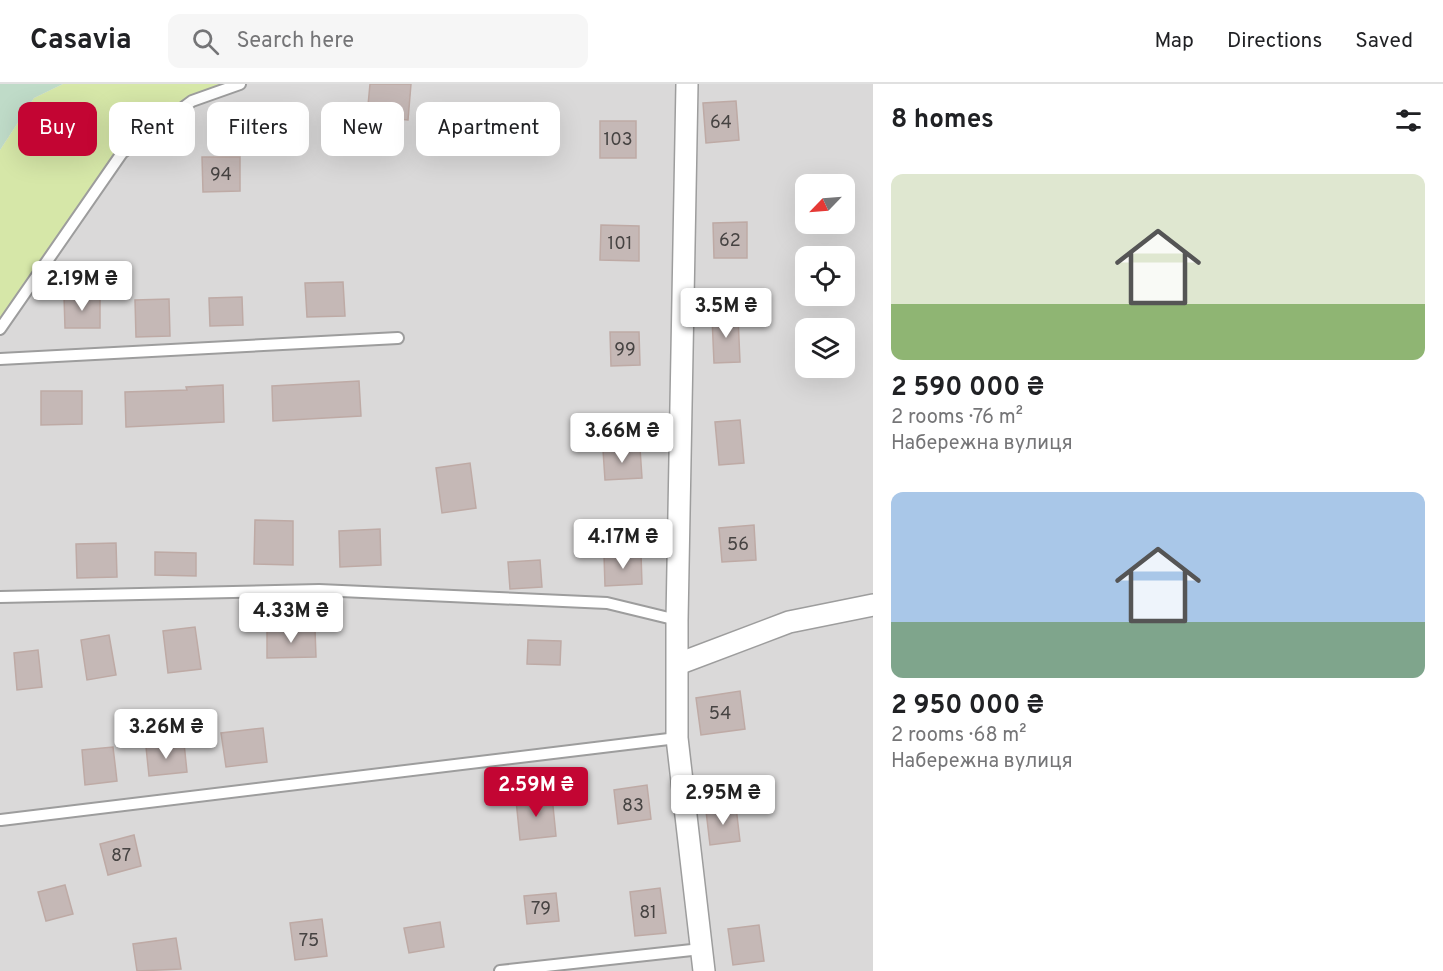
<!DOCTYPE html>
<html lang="en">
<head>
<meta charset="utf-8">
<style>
  :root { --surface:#fff; --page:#f6f6f6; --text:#202124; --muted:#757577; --line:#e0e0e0; --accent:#c30533 }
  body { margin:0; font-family:Overpass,sans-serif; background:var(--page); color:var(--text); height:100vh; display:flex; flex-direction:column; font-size:22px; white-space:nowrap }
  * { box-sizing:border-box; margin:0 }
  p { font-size:20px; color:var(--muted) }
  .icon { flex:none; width:33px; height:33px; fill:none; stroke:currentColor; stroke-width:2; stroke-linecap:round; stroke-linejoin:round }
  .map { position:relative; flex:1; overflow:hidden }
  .details { display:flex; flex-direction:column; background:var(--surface); width:570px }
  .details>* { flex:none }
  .guide { position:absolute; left:18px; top:18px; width:570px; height:54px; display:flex; gap:12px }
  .needle { width:39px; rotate:245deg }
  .fabs { position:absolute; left:795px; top:90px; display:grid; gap:12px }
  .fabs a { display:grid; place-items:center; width:60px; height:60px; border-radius:12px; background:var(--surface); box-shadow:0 6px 24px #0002; font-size:30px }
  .price { position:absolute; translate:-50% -51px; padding:0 14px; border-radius:6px; background:#fff; color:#222; font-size:20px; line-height:39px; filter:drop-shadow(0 2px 3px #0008) }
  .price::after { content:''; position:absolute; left:50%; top:36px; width:18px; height:14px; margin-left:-9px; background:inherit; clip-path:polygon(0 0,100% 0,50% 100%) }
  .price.current { background:var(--accent); color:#fff }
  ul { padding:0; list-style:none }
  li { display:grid; align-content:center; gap:12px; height:318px; padding:0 18px }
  li span { display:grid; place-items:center; height:186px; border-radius:12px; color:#555 }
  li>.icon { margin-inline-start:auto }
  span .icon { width:108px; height:108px; fill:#fffc; stroke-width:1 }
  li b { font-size:26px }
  h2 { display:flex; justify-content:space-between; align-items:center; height:72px; padding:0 18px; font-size:26px }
  .tag { padding:0 21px; border-radius:12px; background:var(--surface); box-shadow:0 6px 24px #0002; font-size:21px; line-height:54px }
  .tag.current { background:var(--accent); color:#fff }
  header { display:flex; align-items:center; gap:36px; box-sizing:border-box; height:84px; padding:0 30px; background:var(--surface); border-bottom:2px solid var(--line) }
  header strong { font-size:28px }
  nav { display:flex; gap:33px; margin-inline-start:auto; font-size:21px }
  .search { width:420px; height:54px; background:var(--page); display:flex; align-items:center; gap:15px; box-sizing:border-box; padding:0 21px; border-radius:12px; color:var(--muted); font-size:22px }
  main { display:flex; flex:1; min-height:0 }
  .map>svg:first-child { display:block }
  .residential { fill:#dad9d9; fill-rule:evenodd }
  .grass { fill:#d6e7a8 }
  .wetland { fill:#bfdbc8 }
  .building { fill:#c5b8b6; stroke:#beaaa5; stroke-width:1.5 }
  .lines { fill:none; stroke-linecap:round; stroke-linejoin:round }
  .service-casing { stroke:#9d9d9d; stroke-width:14 }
  .minor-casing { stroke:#9d9d9d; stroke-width:24 }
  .service { stroke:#fff; stroke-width:10 }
  .minor { stroke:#fff; stroke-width:21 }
  .labels { text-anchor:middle; stroke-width:4.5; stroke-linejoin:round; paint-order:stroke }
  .number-label { font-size:18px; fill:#464342 }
</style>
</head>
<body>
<header>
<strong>Casavia</strong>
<div class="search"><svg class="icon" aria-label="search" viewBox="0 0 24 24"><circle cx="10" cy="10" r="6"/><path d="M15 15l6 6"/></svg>Search here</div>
<nav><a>Map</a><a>Directions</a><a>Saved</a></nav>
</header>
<main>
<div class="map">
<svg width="873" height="887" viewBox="0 0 873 887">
  <rect width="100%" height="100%" fill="#ede7e2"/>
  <!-- residential -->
  <path class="residential" d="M240 0H873V887H0V245L122 69 192 17ZM806 100H844V140H806ZM806 172H844V212H806ZM806 244H844V284H806Z"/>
  <!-- grass -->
  <path class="grass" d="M63 0H240L192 17 122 69 0 245V66L34 14Z"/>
  <!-- wetland -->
  <path class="wetland" d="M0 0H63L34 14 0 66Z"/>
  <!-- building -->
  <g class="building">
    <path d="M370 0H411L408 36 367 32Z"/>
    <path d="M736 17 739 56 706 59 703 19Z"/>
    <rect x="600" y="37" width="36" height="37"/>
    <path d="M202 73H240V107L203 108Z"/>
    <path d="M747 138V174H714L713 139Z"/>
    <path d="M601 141 639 142V177L600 176Z"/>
    <path d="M343 198 345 232 307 233 305 199Z"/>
    <path d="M64 212H100V244H65Z"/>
    <path d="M242 213 243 241 210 242 209 214Z"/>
    <path d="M169 215 170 252 136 253 135 216Z"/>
    <path d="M738 232 740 278 714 279 712 233Z"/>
    <path d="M610 248H639L640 281 611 282Z"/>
    <path d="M359 297 361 332 273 337 272 302Z"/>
    <path d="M223 301 224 338 126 343 125 308 187 306 186 303Z"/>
    <path d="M41 307H82V340L41 341Z"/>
    <path d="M740 336 744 379 719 381 715 338Z"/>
    <path d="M640 364 642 394 605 396 603 366Z"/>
    <path d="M470 379 476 424 442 429 436 384Z"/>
    <path d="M255 436 293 437V481L254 480Z"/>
    <path d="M754 441 756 476 722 478 719 444Z"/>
    <path d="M380 445 381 481 340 483 339 447Z"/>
    <path d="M116 459 117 493 77 494 76 460Z"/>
    <path d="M155 468 196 469V492L155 491Z"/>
    <path d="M641 470 642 500 605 502 604 471Z"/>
    <path d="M540 476 542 503 510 505 508 478Z"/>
    <path d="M195 543 201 585 168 589 163 547Z"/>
    <path d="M315 545 316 573 267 574V546Z"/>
    <path d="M109 551 116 591 87 596 81 556Z"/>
    <path d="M528 556 561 557 560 581 527 580Z"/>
    <path d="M38 566 42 603 17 606 14 569Z"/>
    <path d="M740 607 745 645 701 651 696 614Z"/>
    <path d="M263 644 267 678 226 683 221 649Z"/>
    <path d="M184 659 187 688 149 692 146 663Z"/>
    <path d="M113 663 117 697 85 701 82 666Z"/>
    <path d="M647 701 651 735 618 740 614 706Z"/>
    <path d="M552 712 556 752 520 756 516 716Z"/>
    <path d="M736 723 740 757 710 761 706 727Z"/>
    <path d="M134 751 141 782 108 791 100 760Z"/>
    <path d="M65 801 73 830 46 837 38 808Z"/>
    <path d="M660 804 666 849 635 852 630 808Z"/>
    <path d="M556 809 559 837 527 840 524 812Z"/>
    <path d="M322 835 327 872 295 876 290 839Z"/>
    <path d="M440 838 444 863 409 869 404 844Z"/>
    <path d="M759 841 764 877 733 881 728 845Z"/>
    <path d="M176 854 181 885 137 887 133 860Z"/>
  </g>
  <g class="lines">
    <defs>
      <g id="service">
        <path d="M0 245 122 69 192 17 240 0"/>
        <path d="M0 275 398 254"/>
        <path d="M0 513 319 506 607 519 677 536"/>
        <path d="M1 736 677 654"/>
        <path d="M500 887 701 865"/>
      </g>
      <g id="minor">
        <path d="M687 0 677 536V654L704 887"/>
        <path d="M678 580 789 538 873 521"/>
      </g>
    </defs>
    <!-- service casing -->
    <use href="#service" class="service-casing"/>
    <!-- minor casing -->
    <use href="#minor" class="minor-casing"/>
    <!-- service -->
    <use href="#service" class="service"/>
    <!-- minor -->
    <use href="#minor" class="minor"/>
  </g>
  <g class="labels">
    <!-- number labels -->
    <g class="number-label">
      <text x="721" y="44">64</text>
      <text x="618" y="61">103</text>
      <text x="221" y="96">94</text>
      <text x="730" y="162">62</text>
      <text x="620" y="165">101</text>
      <text x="625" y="271">99</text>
      <text x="738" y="466">56</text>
      <text x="720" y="635">54</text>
      <text x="633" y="727">83</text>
      <text x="121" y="777">87</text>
      <text x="541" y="830">79</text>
      <text x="648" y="834">81</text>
      <text x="309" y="862">75</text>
    </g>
  </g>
</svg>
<div class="fabs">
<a><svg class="needle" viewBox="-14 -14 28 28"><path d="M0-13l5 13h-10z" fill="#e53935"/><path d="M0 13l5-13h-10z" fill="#757577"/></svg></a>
<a><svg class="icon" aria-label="locate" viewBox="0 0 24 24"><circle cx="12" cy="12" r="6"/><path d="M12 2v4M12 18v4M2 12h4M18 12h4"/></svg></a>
<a><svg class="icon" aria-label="layers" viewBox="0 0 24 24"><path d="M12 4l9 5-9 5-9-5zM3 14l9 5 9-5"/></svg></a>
</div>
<b class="price" style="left:82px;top:228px">2.19M ₴</b>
<b class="price" style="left:726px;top:255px">3.5M ₴</b>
<b class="price" style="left:622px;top:380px">3.66M ₴</b>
<b class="price" style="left:623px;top:486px">4.17M ₴</b>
<b class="price" style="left:291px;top:560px">4.33M ₴</b>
<b class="price" style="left:166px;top:676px">3.26M ₴</b>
<b class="price current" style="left:536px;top:734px">2.59M ₴</b>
<b class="price" style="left:723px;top:742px">2.95M ₴</b>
<div class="guide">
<a class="tag current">Buy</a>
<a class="tag">Rent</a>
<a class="tag">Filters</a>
<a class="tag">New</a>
<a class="tag">Apartment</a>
</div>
</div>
<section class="details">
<h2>8 homes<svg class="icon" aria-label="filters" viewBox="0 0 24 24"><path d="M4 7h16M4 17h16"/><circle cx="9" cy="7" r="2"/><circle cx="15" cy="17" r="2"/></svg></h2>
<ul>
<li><span style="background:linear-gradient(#dfe7d0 70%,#8fb573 0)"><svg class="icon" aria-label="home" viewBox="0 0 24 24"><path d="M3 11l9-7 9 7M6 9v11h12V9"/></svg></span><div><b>2 590 000 ₴</b><p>2 rooms · 76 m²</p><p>Набережна вулиця</p></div></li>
<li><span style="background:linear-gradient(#a9c7e8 70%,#7fa58c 0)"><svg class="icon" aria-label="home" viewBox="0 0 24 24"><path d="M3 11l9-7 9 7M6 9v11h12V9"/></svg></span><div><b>2 950 000 ₴</b><p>2 rooms · 68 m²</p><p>Набережна вулиця</p></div></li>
</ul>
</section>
</main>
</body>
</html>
